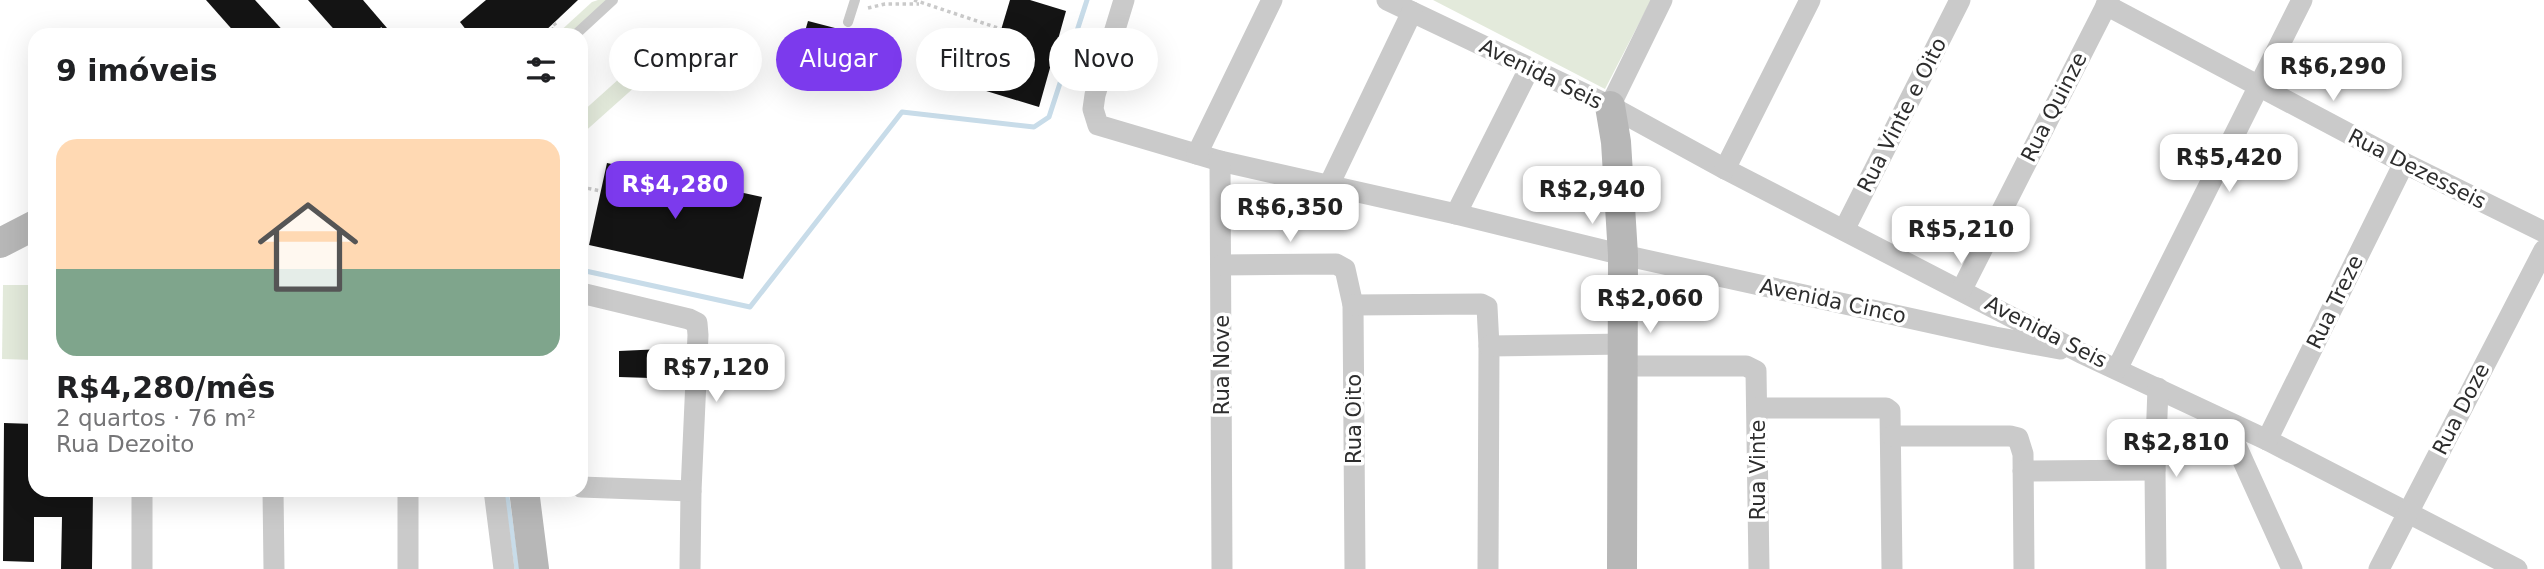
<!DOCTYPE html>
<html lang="pt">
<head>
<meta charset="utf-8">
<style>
  :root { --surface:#fff; --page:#f6f6f6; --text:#202124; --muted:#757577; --line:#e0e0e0; --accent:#7c3aed }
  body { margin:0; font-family:"DejaVu Sans",sans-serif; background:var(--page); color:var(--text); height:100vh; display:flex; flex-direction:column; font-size:26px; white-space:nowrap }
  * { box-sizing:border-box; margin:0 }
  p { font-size:23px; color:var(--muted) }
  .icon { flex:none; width:38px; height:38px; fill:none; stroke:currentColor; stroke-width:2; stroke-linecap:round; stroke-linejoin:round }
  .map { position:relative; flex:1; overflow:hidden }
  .side { position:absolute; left:28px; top:28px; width:560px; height:469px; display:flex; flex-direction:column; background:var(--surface); border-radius:21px; box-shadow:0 7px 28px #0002 }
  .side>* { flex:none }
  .top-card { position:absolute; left:609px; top:28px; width:665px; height:63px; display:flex; gap:14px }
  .price { position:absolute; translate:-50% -60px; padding:0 16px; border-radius:14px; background:#fff; color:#222; font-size:23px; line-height:46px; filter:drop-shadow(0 2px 4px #0008) }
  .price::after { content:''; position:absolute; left:50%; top:42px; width:21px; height:16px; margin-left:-10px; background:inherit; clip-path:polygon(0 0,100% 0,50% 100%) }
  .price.on { background:var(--accent); color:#fff }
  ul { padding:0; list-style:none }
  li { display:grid; align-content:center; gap:14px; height:371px; padding:0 28px }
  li+li { border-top:2px solid var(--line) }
  li span { display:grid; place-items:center; height:217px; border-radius:21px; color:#555 }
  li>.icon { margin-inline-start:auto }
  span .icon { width:126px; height:126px; fill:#fffc; stroke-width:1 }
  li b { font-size:30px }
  h2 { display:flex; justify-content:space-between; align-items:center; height:84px; padding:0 28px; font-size:30px }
  .tag { padding:0 24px; border-radius:32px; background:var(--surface); box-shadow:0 7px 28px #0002; font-size:24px; line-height:63px }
  .tag.on { background:var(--accent); color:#fff }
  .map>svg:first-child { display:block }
  .green { fill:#e3eadb }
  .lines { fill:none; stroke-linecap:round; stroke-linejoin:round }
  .stream { stroke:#c8dce9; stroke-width:5 }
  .building { fill:#141414 }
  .path { stroke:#cacaca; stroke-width:3.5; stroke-dasharray:3.5 3.5; stroke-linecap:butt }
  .lane { stroke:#cacaca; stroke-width:10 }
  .street { stroke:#cacaca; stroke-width:21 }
  .secondary { stroke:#b7b7b7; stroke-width:30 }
  .labels { text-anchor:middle; stroke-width:7; stroke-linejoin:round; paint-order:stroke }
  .street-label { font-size:21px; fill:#2d2d2d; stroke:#fff }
</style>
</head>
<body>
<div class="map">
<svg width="2544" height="569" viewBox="0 0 2544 569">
  <rect width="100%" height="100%" fill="#fff"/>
  <!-- green -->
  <g class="green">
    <path d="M598 0H610L572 35H556L592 2Z"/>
    <path d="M1433 0H1651L1605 89Z"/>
    <path d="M669 34 726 50 724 58 684 56 656 68 581 135V113Z"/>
    <path d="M3 285H35V360L2 359Z"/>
  </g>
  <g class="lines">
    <!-- stream -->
    <g class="stream">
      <path d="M581 270 750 307 902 112 1034 127 1049 117 1087 0"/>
      <path d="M506 490 517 569"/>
    </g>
  </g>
  <!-- building -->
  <g class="building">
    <path d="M206 0H255L287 35H237Z"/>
    <path d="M308 0H363L387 28 380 35H339Z"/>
    <path d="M486 0H578L541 35H470L460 22Z"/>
    <path d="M1010 0H1030L1066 11 1039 107 983 90Z"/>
    <path d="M808 21 835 28 823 68 797 59Z"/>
    <path d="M607 163 762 197 743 279 589 245Z"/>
    <path d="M684 348 683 379 619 377V351Z"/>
    <path d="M4 423 35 424V490H93L92 569H61L62 517H34V562L3 561Z"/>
  </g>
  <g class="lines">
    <!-- path -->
    <g class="path">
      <path d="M914 0 1001 29"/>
      <path d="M868 8 885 4H919"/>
      <path d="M380 28 385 35"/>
      <path d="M546 35 556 26 554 23"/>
      <path d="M581 187 601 191"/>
    </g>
    <!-- lane -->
    <g class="lane">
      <path d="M848 22 855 0"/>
      <path d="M575 35 613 0"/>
    </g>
    <!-- street -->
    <g class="street">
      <path d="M1124 0 1095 95 1093 109 1098 125 1220 161 1456 214 1623 255 1995 337 2060 349"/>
      <path d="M1387 0 1610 106 1725 169 2081 353 2267 440 2517 569"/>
      <path d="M2106 5 2404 163 2544 232"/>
      <path d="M1610 106 1662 0"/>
      <path d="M1197 154 1272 0"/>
      <path d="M1220 161 1222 569"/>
      <path d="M1725 169 1810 0"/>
      <path d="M1329 185 1412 12"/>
      <path d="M1456 214 1529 69"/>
      <path d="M1844 230 1960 0"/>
      <path d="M1221 265 1336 264 1345 269 1353 305 1355 569"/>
      <path d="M1962 289 2109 0"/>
      <path d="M581 293 689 319 697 323 698 335 691 491 690 569"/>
      <path d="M1353 305 1481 304 1487 307 1489 346 1488 569"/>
      <path d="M1489 346 1625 344"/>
      <path d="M1624 366H1746L1756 371 1759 569"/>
      <path d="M2117 369 2302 0"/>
      <path d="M1758 408H1886L1890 411 1892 569"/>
      <path d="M2225 421 2292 569"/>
      <path d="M1892 436H2010L2018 438 2023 454 2024 569"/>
      <path d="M2267 440 2404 163"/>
      <path d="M2023 471 2155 470"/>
      <path d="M581 487 691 491"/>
      <path d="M142 490V569"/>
      <path d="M273 490 274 569"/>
      <path d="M494 490 504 569"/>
      <path d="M408 569V490"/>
      <path d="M2156 569 2155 470 2158 388"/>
      <path d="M2379 569 2544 250"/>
    </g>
    <!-- secondary -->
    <g class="secondary">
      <path d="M1610 106 1616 142 1623 255 1622 569"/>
      <path d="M0 243 35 225"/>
      <path d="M524 490 534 569"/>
    </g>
  </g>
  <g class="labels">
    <!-- street labels -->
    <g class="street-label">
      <text transform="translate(1541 74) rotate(26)" y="7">Avenida Seis</text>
      <text transform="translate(2054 107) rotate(-63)" y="7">Rua Quinze</text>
      <text transform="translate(1902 115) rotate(-63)" y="7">Rua Vinte e Oito</text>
      <text transform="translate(2417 169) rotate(27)" y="7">Rua Dezesseis</text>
      <text transform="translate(1833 301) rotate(12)" y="7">Avenida Cinco</text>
      <text transform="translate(2335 302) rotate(-64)" y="7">Rua Treze</text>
      <text transform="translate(2046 332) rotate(27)" y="7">Avenida Seis</text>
      <text transform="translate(1222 365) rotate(-90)" y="7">Rua Nove</text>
      <text transform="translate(2461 409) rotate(-63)" y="7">Rua Doze</text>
      <text transform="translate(1354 419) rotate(-90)" y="7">Rua Oito</text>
      <text transform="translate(1758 470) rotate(-90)" y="7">Rua Vinte</text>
    </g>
  </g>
</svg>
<b class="price" style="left:2333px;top:103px">R$6,290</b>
<b class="price" style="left:2229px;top:194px">R$5,420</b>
<b class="price on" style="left:675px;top:221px">R$4,280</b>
<b class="price" style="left:1592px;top:226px">R$2,940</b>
<b class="price" style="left:1290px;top:244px">R$6,350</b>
<b class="price" style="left:1961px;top:266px">R$5,210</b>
<b class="price" style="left:1650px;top:335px">R$2,060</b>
<b class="price" style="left:716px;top:404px">R$7,120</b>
<b class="price" style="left:2176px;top:479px">R$2,810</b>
<div class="top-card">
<a class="tag">Comprar</a>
<a class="tag on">Alugar</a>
<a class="tag">Filtros</a>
<a class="tag">Novo</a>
</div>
<section class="side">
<h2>9 imóveis<svg class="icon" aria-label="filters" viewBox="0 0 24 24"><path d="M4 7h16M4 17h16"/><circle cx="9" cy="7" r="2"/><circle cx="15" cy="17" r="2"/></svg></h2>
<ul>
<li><span style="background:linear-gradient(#ffd9b3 60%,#7fa58c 0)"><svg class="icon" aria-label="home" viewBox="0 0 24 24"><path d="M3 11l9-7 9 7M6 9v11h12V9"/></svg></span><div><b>R$4,280/mês</b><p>2 quartos · 76 m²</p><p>Rua Dezoito</p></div></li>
</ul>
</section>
</div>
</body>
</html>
